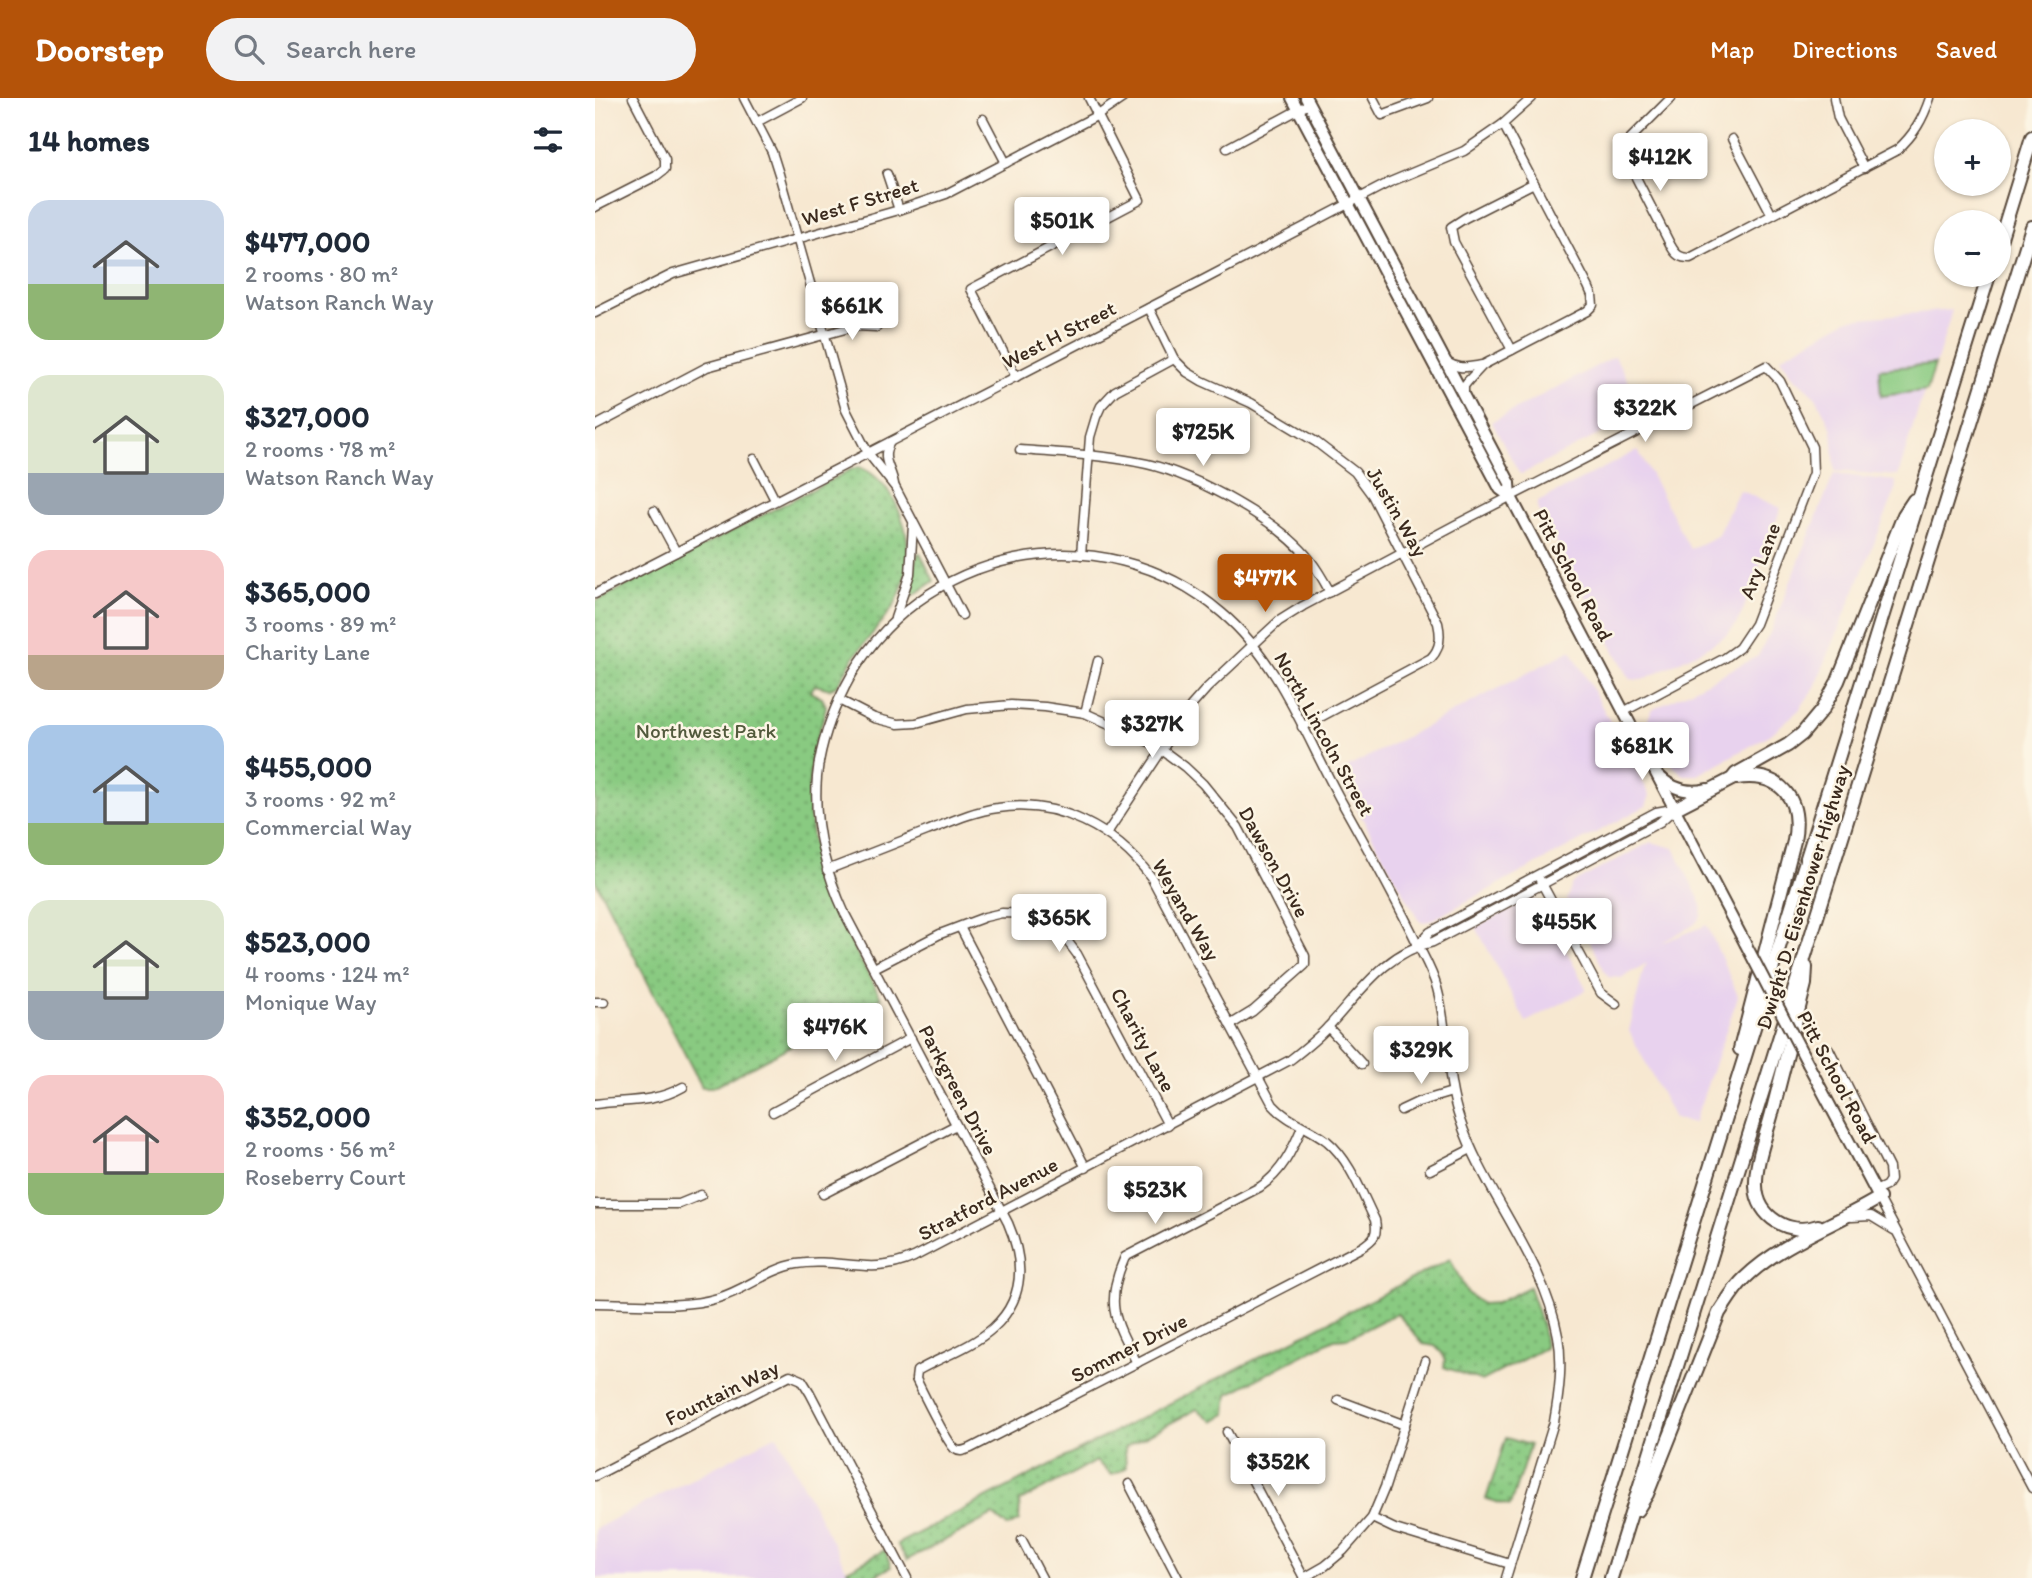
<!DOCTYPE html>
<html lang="en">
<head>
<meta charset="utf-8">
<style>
  :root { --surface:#fff; --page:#f2f2f3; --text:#1f2937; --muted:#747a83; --accent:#b45309 }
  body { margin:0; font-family:Itim,sans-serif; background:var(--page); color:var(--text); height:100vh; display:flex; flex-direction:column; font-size:26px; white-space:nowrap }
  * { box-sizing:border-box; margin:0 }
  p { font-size:23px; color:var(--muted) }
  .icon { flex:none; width:38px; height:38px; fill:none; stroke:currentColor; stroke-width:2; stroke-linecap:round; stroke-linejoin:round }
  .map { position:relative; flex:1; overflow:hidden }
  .panel { display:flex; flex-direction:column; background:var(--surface); width:595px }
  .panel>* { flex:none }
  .buttons { position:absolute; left:1339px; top:21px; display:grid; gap:14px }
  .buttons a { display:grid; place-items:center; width:77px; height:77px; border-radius:50%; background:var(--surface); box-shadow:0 2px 5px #0004; font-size:35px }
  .price { position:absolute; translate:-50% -60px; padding:0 16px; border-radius:7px; background:#fff; color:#222; font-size:23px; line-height:46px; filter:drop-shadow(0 2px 4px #0008) }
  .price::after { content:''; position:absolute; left:50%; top:42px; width:21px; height:16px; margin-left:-10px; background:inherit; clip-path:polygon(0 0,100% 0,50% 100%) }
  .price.selected { background:var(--accent); color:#fff }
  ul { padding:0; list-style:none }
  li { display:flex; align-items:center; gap:21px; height:175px; padding:0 28px }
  li span { display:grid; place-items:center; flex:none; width:196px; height:140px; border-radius:21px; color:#555 }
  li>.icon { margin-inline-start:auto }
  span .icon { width:84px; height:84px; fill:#fffc; stroke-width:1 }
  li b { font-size:30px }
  h2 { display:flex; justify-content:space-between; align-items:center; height:84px; padding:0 28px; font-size:30px }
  header { display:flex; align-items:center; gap:42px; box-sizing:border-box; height:98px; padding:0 35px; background:var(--accent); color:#fff }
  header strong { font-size:33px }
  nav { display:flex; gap:38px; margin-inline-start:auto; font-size:24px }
  .search { width:490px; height:63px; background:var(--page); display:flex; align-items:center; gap:18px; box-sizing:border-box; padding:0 24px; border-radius:38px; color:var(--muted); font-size:26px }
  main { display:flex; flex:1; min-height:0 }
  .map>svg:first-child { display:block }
  .built { fill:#e8d2ee }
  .grass { fill:#89ca81; stroke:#627a50; stroke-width:2 }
  .park { fill:url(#park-dots); stroke:#627a50; stroke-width:2 }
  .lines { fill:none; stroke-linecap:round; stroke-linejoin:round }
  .minor-casing { stroke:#574639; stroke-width:11 }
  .major-casing { stroke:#574639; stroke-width:14 }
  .highway-casing { stroke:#574639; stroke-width:16 }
  .minor { stroke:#fff; stroke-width:8 }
  .major { stroke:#fff; stroke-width:10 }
  .highway { stroke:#fff; stroke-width:12 }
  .major-bridge-casing { stroke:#574639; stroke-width:14; stroke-linecap:butt }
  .major-bridge { stroke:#fff; stroke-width:10 }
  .labels { text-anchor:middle; stroke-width:5; stroke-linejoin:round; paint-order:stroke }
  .street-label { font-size:21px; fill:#3b2a1e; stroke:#fcf5e5 }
  .park-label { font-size:21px; fill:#525a3c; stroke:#fcf5e5 }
</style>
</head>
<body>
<header>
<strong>Doorstep</strong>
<div class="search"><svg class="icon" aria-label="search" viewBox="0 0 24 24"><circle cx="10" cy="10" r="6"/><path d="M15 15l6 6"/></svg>Search here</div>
<nav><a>Map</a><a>Directions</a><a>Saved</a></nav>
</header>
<main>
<section class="panel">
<h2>14 homes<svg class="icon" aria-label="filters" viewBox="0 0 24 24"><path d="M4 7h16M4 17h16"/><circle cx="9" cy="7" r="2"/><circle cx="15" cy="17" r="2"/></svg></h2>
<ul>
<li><span style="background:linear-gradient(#c9d6e8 60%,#8fb573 0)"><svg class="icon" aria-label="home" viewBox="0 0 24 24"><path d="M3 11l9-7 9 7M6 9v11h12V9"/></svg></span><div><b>$477,000</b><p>2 rooms · 80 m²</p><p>Watson Ranch Way</p></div></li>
<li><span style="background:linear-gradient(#dfe7d0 70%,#9aa5b1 0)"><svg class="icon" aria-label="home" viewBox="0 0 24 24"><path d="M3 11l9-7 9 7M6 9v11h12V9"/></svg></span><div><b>$327,000</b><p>2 rooms · 78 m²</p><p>Watson Ranch Way</p></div></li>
<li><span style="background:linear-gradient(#f6c9c9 75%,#b9a48a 0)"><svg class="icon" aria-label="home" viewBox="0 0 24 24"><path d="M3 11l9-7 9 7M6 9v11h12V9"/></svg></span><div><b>$365,000</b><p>3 rooms · 89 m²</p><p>Charity Lane</p></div></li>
<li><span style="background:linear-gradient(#a9c7e8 70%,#8fb573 0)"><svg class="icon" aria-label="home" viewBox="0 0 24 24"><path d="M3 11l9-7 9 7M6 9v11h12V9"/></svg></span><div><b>$455,000</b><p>3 rooms · 92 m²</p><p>Commercial Way</p></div></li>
<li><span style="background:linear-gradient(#dfe7d0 65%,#9aa5b1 0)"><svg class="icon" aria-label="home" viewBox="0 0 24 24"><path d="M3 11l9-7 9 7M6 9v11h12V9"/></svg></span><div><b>$523,000</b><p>4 rooms · 124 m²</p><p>Monique Way</p></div></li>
<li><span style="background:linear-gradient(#f6c9c9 70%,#8fb573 0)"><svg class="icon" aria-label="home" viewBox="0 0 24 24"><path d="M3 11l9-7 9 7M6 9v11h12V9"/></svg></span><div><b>$352,000</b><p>2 rooms · 56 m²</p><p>Roseberry Court</p></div></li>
</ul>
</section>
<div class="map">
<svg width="1437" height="1480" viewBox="0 0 1437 1480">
  <defs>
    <pattern id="park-dots" width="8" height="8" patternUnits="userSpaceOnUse" patternTransform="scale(1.75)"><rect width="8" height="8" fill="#89ca81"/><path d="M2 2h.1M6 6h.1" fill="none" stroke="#71a469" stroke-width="1.8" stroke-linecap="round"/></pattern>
  </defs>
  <rect width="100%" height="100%" fill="#fcf5e5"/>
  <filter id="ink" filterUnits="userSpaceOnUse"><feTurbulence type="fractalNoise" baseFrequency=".0143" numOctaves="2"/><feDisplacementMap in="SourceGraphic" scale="14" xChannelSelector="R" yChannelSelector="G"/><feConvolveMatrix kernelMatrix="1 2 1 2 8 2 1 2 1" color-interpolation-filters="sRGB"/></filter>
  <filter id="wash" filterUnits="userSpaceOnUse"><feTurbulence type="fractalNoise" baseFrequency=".00686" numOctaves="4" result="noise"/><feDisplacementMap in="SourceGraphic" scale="28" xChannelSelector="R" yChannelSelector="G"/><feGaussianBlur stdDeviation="1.57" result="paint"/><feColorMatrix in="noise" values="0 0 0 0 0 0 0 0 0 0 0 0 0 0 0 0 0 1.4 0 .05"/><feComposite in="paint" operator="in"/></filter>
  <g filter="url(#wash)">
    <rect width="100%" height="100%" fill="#f7e8d1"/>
    <!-- built -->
    <g class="built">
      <path d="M1357 212 1342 263 1325 305 1303 378 1240 373 1237 331 1221 299 1197 277 1186 259 1254 221Z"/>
      <path d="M1020 258 1040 297 1049 292 1058 309 927 376 924 375 897 324Z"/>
      <path d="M1043 352 1095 451 1122 438 1144 392 1186 410 1147 515 1140 528 1130 538 1109 551 1047 582 1035 581 942 409 943 404Z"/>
      <path d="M1239 376 1301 383 1300 394 1220 589 1204 612 1176 636 1103 677H1089L1078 668 1053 620 1057 612 1163 558 1175 535Z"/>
      <path d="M976 552 1055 697 1051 708 835 823 827 824 824 822 742 675Z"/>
      <path d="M1056 744 1079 750 1107 807 1106 818 1100 826 1066 845 1112 827 1143 898 1099 1025 1079 1020 1034 933 1048 873 1052 865 1026 880 1013 879 972 802 978 785Z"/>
      <path d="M938 801 947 807 992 892 931 924 881 829 934 802Z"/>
      <path d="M182 1337 256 1480H0V1431Z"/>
    </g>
    <!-- grass -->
    <path class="grass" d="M1340 266 1332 292 1286 298 1284 271Z"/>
    <!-- park -->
    <g class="park">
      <path d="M264 369C280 375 291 388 299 402 318 437 317 474 299 508L259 559 243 586 235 591 220 587 215 594 227 600 231 608C228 625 220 642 217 660 201 752 244 823 286 900L118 989H107L0 782V504L257 371Z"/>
      <path d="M323 455H325L339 483 316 499 314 496Z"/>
      <path d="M855 1161 872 1195 887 1206 902 1205 934 1189 947 1227 950 1250 887 1283 849 1269 850 1262 846 1254 840 1248 828 1246 802 1215 753 1240 739 1241 633 1296 631 1316 618 1323 602 1311 530 1349 531 1370 517 1377 501 1363 425 1403 424 1423 413 1429 398 1417 312 1462 302 1446Z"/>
      <path d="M911 1340 935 1347 915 1408 891 1401Z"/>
      <path d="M290 1452 296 1469 276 1480H256L252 1472Z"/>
    </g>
  </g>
  <g filter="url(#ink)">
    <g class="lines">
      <defs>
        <g id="minor">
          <path d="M149 0 177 54 184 76 251 312 273 355 300 389 367 517"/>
          <path d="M778 0 787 17 833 0"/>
          <path d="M1076 0 1032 44 1027 52 1076 148C1081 157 1085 160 1095 160L1302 52C1319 37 1328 21 1335 0"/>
          <path d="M1239 0 1243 20 1269 70"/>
          <path d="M388 21 411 65"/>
          <path d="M162 24 207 0"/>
          <path d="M1137 41 1177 117"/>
          <path d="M632 50 714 6"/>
          <path d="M292 76 304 112"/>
          <path d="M0 109 61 78 70 71V61L38 0"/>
          <path d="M554 210 579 261 592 274 607 283 656 305 721 344 760 374 777 397 843 525C846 538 846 550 836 560L707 629"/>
          <path d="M0 215 78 176 304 112 351 96 503 17 528 0"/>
          <path d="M917 252 859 144 856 129 870 120 939 85"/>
          <path d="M852 264C864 272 873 269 888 267"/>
          <path d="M421 279 376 191 545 102 494 0"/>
          <path d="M869 296V288L873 283 888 267 992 213 998 207 997 197 993 188 908 26"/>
          <path d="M0 328 112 269 261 228 282 229"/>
          <path d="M295 344C285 361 296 369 299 386"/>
          <path d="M425 352C467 355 510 357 552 366 600 377 685 423 715 462 723 472 729 483 735 494"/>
          <path d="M159 361 180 402"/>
          <path d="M59 413 81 454"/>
          <path d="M486 457 495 339 501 319 506 308 520 293 579 261"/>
          <path d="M0 496 608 182 795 84 869 53 908 26 937 0"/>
          <path d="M300 520 315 476 318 427"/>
          <path d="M244 602 279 620 303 626 321 625 372 611 416 607 450 609 490 615 559 646 590 669 608 686 643 729 710 858V867L658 913 635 927"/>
          <path d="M490 615 503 563"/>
          <path d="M512 735 596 608 612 590 658 547 684 523 708 508 860 427 1171 268 1185 283 1217 349 1218 375 1160 526 1144 550 1130 560 1028 614"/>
          <path d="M232 772C265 759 298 746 332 733 355 724 378 713 403 710 464 701 520 731 556 779L678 1007C693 1024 714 1029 732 1043 755 1062 767 1096 780 1122 783 1137 779 1141 767 1149L376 1350C370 1352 365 1355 360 1351 352 1345 327 1293 321 1281L322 1273C346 1259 377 1249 398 1230 431 1200 429 1162 413 1125L250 816C230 773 218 727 222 679 225 647 236 617 250 589 322 449 507 412 627 515 684 563 710 637 745 701 772 749 799 797 823 847 830 861 838 875 842 890 854 933 850 979 865 1022 890 1096 949 1160 963 1238 968 1266 964 1296 959 1324L911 1480"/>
          <path d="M945 782 1006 895 1021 906"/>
          <path d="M365 829 491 1070"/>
          <path d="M823 847 835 834 1061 714 1078 711"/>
          <path d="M279 870 345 836 390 819 407 815 438 816 461 828 482 856 573 1027"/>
          <path d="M0 904H9"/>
          <path d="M733 929 767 966"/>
          <path d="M1234 951 1294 1070 1295 1082 1291 1088 1280 1093"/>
          <path d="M0 1006C31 1002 60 1005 88 989"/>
          <path d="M806 1012 823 1004 857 994"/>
          <path d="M178 1014 316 940"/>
          <path d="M835 1072 876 1051"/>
          <path d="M228 1096 361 1027"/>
          <path d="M1284 1100 1437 1390"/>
          <path d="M0 1106H84L106 1097"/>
          <path d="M1257 1119 1276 1118 1299 1132"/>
          <path d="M0 1205C39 1205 87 1211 123 1200 151 1192 173 1171 202 1166 245 1159 275 1179 319 1159L695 962C708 952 721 942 733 929 764 896 790 854 838 844L1065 724 1079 711"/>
          <path d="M542 1265C520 1223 509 1206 530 1159L665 1089C687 1074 697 1053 707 1029"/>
          <path d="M743 1302 810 1327"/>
          <path d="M632 1334 709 1480"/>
          <path d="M0 1378 195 1277 207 1282 215 1295 312 1480"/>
          <path d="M534 1386 583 1480"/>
          <path d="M777 1420 800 1431 915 1466"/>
          <path d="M427 1442 447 1480"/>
          <path d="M709 1480 730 1468 748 1453 777 1420 790 1389 830 1263"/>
        </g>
        <g id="major">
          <path d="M697 0 905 391 916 399"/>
          <path d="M711 0 915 385 916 399 1150 845"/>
          <path d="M1063 677C1077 691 1093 696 1112 691"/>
          <path d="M1213 966 1284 1100"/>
        </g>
        <g id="highway">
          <path d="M1404 146 1437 39"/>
          <path d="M1141 680C1186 673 1207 701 1199 743L1145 951"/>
          <path d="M1079 711 1137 681 1141 676 1193 647 1207 636 1227 612 1243 583 1309 417 1319 402"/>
          <path d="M1211 869 1210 886C1199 929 1188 972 1177 1015 1171 1038 1160 1065 1161 1088 1162 1120 1195 1138 1223 1128"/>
          <path d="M1042 1412 1052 1396 1124 1215C1132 1203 1139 1190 1150 1180 1187 1144 1240 1127 1284 1100"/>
          <path d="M987 1480 1394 177"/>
          <path d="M1016 1480 1437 129"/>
        </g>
      </defs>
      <!-- minor casing -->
      <use href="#minor" class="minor-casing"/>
      <!-- major casing -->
      <use href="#major" class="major-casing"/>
      <!-- highway casing -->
      <use href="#highway" class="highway-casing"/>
      <!-- minor -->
      <use href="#minor" class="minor"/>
      <!-- major -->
      <use href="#major" class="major"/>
      <!-- highway -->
      <use href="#highway" class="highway"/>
      <defs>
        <path id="major-bridge" d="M1150 845 1213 966"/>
      </defs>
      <!-- major-bridge casing -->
      <use href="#major-bridge" class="major-bridge-casing"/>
      <!-- major-bridge -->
      <use href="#major-bridge" class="major-bridge"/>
    </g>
  </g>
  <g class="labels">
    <!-- street labels -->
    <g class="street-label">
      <text transform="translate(265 104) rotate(-17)" y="7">West F Street</text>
      <text transform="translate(464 237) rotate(-27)" y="7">West H Street</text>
      <text transform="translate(802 414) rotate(60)" y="7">Justin Way</text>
      <text transform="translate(1165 463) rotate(-69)" y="7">Ary Lane</text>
      <text transform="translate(978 477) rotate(62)" y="7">Pitt School Road</text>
      <text transform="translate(729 636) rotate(61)" y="7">North Lincoln Street</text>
      <text transform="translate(679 764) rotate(61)" y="7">Dawson Drive</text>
      <text transform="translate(1208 799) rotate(-73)" y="7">Dwight D. Eisenhower Highway</text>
      <text transform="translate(591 812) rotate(60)" y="7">Weyand Way</text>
      <text transform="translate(548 942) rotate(62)" y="7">Charity Lane</text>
      <text transform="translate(1242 979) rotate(62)" y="7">Pitt School Road</text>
      <text transform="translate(363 992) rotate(62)" y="7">Parkgreen Drive</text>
      <text transform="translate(393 1101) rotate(-28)" y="7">Stratford Avenue</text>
      <text transform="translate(534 1250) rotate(-27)" y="7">Sommer Drive</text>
      <text transform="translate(127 1295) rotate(-26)" y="7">Fountain Way</text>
    </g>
    <!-- park labels -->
    <g class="park-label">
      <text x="111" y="640">Northwest Park</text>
    </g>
  </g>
</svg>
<div class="buttons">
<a>+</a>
<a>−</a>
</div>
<b class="price" style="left:1065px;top:95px">$412K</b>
<b class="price" style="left:467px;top:159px">$501K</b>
<b class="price" style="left:257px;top:244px">$661K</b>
<b class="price" style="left:1050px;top:346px">$322K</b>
<b class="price" style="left:608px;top:370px">$725K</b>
<b class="price selected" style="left:670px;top:516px">$477K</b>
<b class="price" style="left:557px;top:662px">$327K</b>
<b class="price" style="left:1047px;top:684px">$681K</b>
<b class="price" style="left:464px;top:856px">$365K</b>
<b class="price" style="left:969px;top:860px">$455K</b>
<b class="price" style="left:240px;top:965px">$476K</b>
<b class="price" style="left:826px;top:988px">$329K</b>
<b class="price" style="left:560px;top:1128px">$523K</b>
<b class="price" style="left:683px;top:1400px">$352K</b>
</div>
</main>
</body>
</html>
